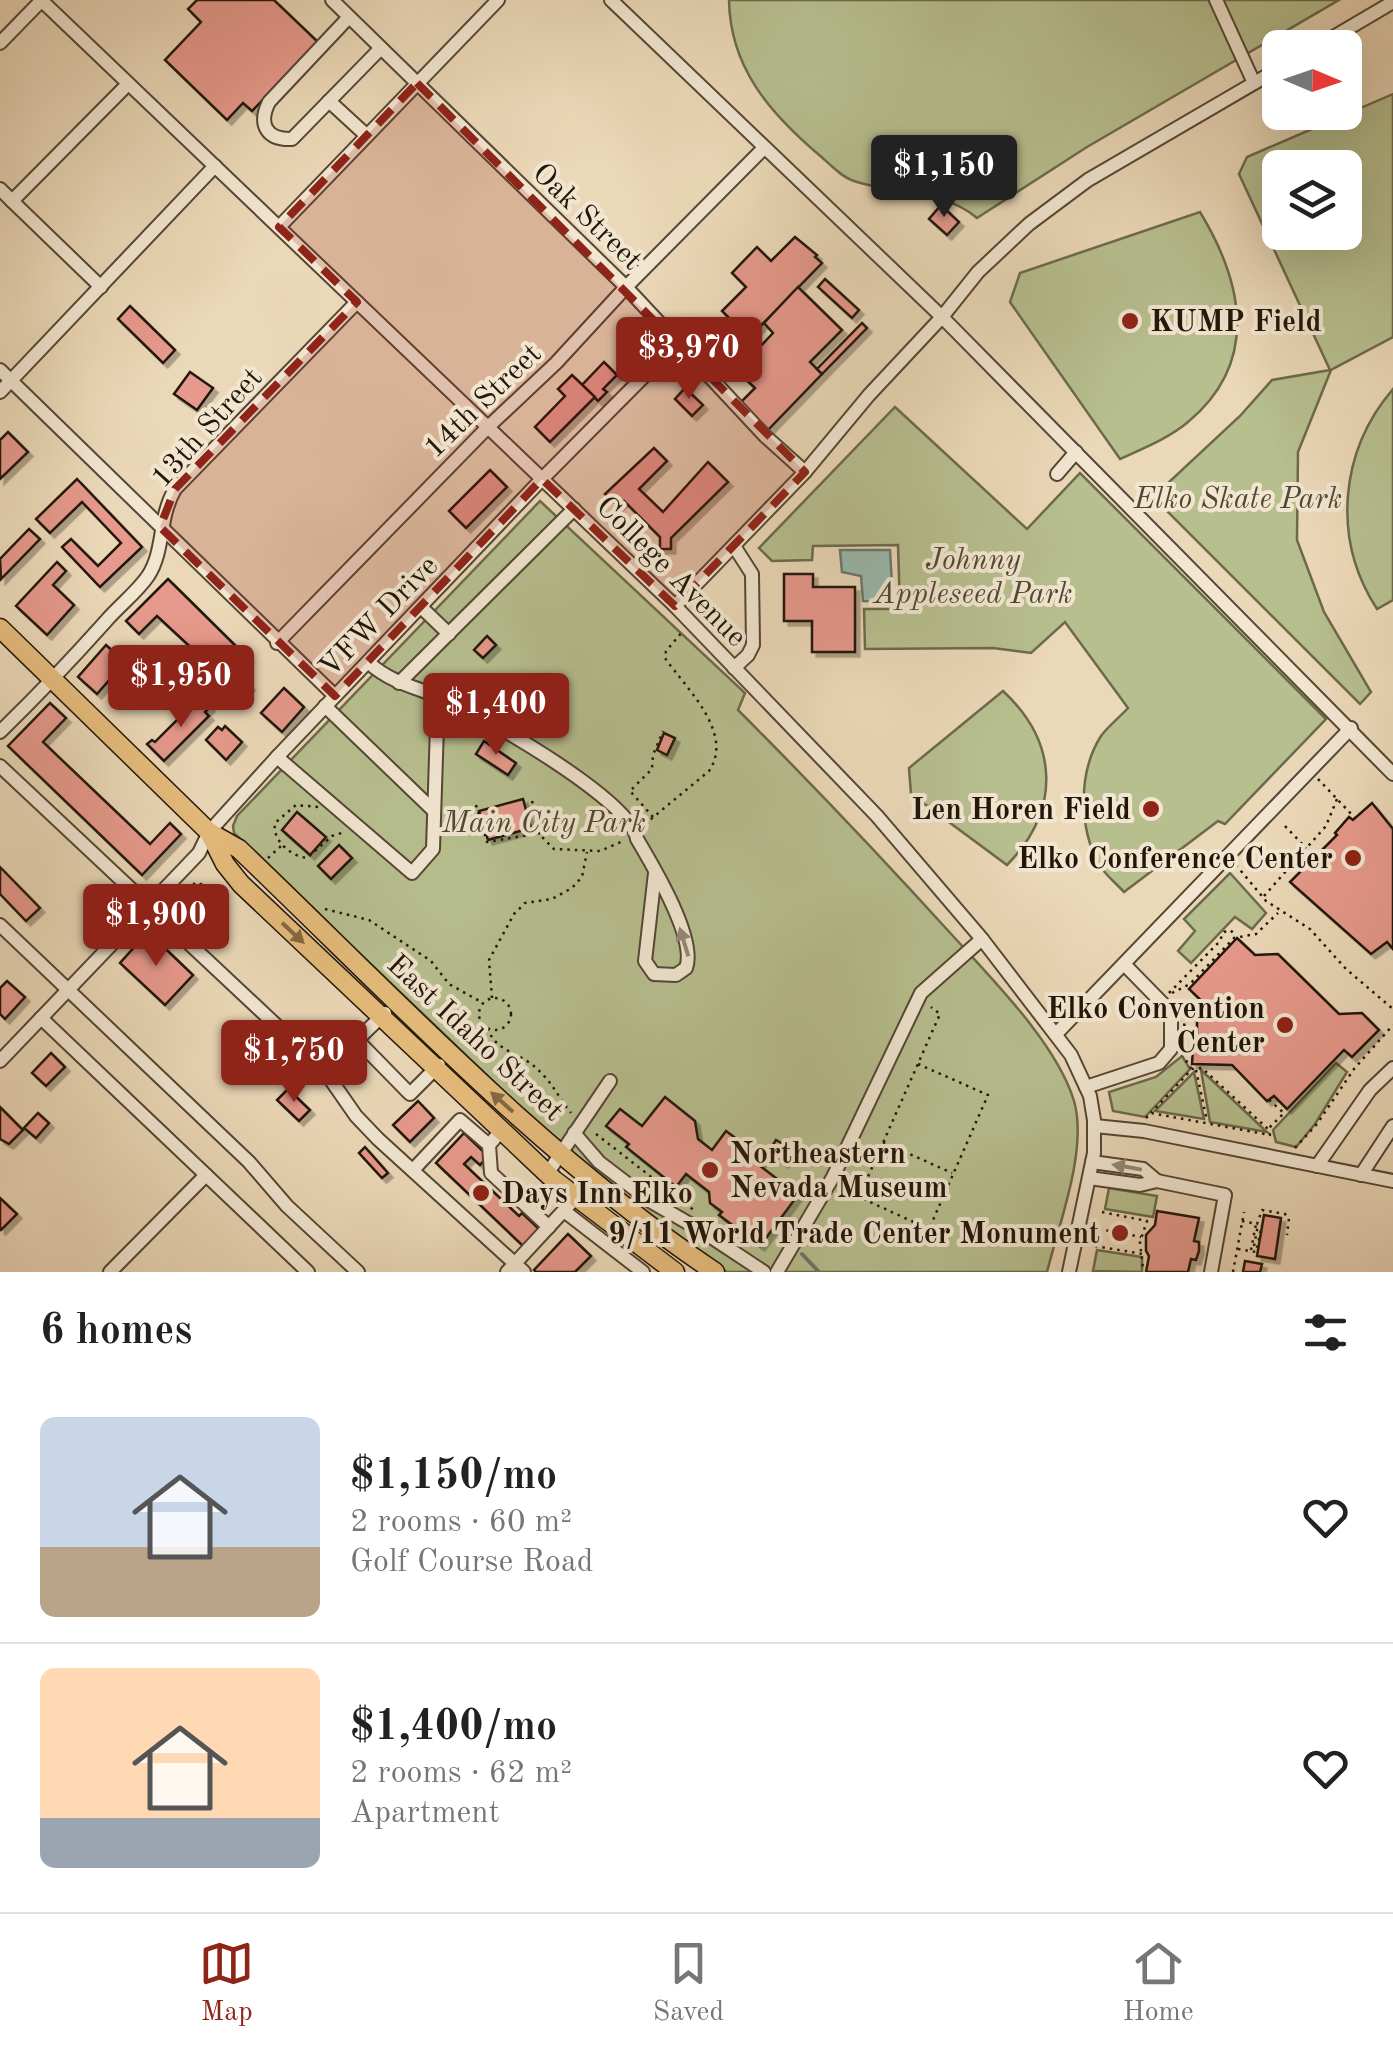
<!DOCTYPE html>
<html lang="en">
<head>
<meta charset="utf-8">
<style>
  :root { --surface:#fff; --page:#f2f2f2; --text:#222; --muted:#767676; --line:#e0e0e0; --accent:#8f2418 }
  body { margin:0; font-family:"Old Standard TT",serif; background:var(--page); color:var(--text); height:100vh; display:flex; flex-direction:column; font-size:38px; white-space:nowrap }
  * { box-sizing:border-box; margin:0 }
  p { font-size:32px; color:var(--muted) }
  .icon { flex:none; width:55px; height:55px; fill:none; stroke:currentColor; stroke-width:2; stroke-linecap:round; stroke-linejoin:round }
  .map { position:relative; height:1272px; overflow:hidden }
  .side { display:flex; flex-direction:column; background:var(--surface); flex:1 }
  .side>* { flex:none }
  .needle { width:65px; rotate:92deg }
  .buttons { position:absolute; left:1262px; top:30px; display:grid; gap:20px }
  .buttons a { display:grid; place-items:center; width:100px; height:100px; border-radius:15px; background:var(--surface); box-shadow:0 10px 40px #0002; font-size:50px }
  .price { position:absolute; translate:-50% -85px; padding:0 22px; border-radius:10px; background:var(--accent); color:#fff; font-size:32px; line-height:65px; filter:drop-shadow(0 2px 5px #0008) }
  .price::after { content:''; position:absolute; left:50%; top:60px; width:30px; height:22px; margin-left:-15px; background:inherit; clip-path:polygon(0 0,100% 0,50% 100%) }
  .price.on { background:#222; color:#fff }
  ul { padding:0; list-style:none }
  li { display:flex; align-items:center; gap:30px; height:250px; padding:0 40px }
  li+li { border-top:2px solid var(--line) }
  li span { display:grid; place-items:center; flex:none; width:280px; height:200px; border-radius:15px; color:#555 }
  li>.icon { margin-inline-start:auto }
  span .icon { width:120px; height:120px; fill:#fffc; stroke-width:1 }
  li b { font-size:42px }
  h2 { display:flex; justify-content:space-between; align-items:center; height:120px; padding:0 40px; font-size:42px }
  .menu { display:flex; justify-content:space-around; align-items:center; height:140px; border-top:2px solid var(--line); background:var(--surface); font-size:28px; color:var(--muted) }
  .menu a { display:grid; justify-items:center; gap:5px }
  .menu .on { color:var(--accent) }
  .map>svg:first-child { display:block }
  .green { fill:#b7bf8f; stroke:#6c6a4c; stroke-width:2.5; fill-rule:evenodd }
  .water { fill:#98baad; stroke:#69786b; stroke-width:2.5 }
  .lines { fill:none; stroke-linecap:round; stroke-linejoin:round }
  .stream { stroke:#69786b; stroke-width:4 }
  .building { fill:#e6998c; stroke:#221609; stroke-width:2.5; filter:url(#shadow) }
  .minor-casing { stroke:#544635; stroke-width:16 }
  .major-casing { stroke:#221609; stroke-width:21 }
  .path { stroke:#221609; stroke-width:2.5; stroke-dasharray:2.5 5; stroke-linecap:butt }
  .minor { stroke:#f2e6d1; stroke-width:12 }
  .major { stroke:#e6bc7c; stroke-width:18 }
  .oneway { fill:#846942 }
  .oneway2 { fill:#948877 }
  .marked { fill:#8f2418; fill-opacity:0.2; stroke:#8f2418; stroke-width:8; stroke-dasharray:20 12; stroke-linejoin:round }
  .poi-dot { fill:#8f2418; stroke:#f2e6d1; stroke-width:4 }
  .labels { text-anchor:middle; stroke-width:8; stroke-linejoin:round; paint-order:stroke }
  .street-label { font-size:30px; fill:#221609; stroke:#f2e6d1 }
  .poi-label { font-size:30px; font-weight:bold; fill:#221609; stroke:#f2e6d1; text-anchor:end }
  .park-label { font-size:30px; font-style:italic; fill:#4f4931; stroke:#f2e6d1 }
</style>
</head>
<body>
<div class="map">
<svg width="1393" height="1272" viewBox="0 0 1393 1272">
  <defs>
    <filter id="shadow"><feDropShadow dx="4.5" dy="4.5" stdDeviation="0" flood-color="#0004"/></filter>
  </defs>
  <rect width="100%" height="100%" fill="#ebd8b8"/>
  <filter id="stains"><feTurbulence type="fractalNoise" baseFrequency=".002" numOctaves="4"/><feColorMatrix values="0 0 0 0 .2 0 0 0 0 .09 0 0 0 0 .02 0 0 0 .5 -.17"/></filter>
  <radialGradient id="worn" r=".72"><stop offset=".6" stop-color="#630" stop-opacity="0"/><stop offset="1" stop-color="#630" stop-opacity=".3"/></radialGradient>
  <!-- green -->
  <g class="green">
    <path d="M729 0H1339L1087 147 977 218C943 189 895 195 854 181 841 177 829 163 818 154 769 112 730 67 729 0Z"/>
    <path d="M1393 94V337L1331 370 1298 452 1297 540 1324 612 1371 692 1360 704 1153 497 1240 416 1272 380 1330 370 1239 174 1247 157ZM1280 168H1345V232H1280Z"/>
    <path d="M1200 212C1243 283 1260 362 1188 422 1169 438 1144 448 1120 459L1010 302 1020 273Z"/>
    <path d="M1393 389V600L1377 609C1332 540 1339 452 1393 389Z"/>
    <path d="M895 407 1027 529 1080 473 1326 719 1225 824 1218 821 1124 892C1116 883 1104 874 1098 863 1079 826 1078 772 1101 736 1108 726 1120 717 1128 708L1065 622 1031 653 993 648 865 649 864 609H900L898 545 813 546 812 560 772 561 759 548Z"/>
    <path d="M540 501 745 693 738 710C812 784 883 859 953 936 992 979 1057 1044 1074 1101 1088 1149 1059 1224 1047 1272H727L640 1209 538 1124 234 833 233 826 237 816Z"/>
    <path d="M1003 691C1059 743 1061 810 1007 865L911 794 909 768Z"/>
    <path d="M1230 873 1266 913 1252 929 1235 917 1191 963 1178 951 1195 931 1184 919Z"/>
    <path d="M1182 1056 1190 1069 1145 1117 1113 1111 1109 1092 1156 1077Z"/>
    <path d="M1336 1063 1347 1072 1315 1124 1296 1147 1276 1142 1273 1130Z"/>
    <path d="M1201 1070 1267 1132 1210 1122Z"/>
    <path d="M1194 1072 1204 1119 1155 1111Z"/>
    <path d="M1109 1188 1157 1196 1153 1217 1105 1209Z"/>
    <path d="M1097 1250 1142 1257V1272L1093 1271Z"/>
  </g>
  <!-- water -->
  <path class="water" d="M840 550H890L893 602 863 601 861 576 842 572Z"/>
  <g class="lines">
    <!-- stream -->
    <path class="stream" d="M802 1254 819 1272"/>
  </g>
  <!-- building -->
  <g class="building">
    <path d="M197 0H274L318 42 252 111 243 103 227 120 165 60 201 22 188 9Z"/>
    <path d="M941 205 959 222 947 235 929 219Z"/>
    <path d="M795 237 817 255 815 257 822 263 749 338 722 311 746 287 732 273 757 247 771 261Z"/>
    <path d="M825 279 859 310 852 318 818 287Z"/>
    <path d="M798 287 842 330 810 362 822 374 768 430 741 402 755 388 737 371 773 333 764 323Z"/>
    <path d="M130 306 175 350 163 363 118 319Z"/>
    <path d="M862 323 867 328 822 374 817 369Z"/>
    <path d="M604 362 617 375 603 389 607 392 598 401 582 385Z"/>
    <path d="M190 372 213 388 197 410 174 394Z"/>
    <path d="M572 375 595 397 550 442 535 427 565 396 558 389Z"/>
    <path d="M685 388 703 405 692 416 675 399Z"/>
    <path d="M8 432 28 452 0 479V440Z"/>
    <path d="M654 448 667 461 639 489 663 512 708 462 728 482 671 538V549H660V537L624 501 618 506 605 494Z"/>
    <path d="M490 470 507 487 466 528 449 511Z"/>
    <path d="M77 479 142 547 100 587 62 547 71 539 98 566 121 543 82 502 50 533 36 519Z"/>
    <path d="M29 529 40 539 1 579 0 559Z"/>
    <path d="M57 562 66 571 53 585 74 605 47 635 16 606Z"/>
    <path d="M784 574H813V587H855V652H812V621H784Z"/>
    <path d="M168 579 249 659 243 665 248 670 241 677 250 686 241 694 157 616 139 634 126 621Z"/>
    <path d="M487 636 496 645 483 658 474 650Z"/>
    <path d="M106 645 125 662 97 694 78 677Z"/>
    <path d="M284 688 304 707 282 732 261 713Z"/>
    <path d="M200 697 210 707 205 712 209 716 164 761 147 744 152 740 155 742Z"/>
    <path d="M50 703 66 718 43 742 150 844 170 823 181 834 142 875 8 746Z"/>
    <path d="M225 726 242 742 226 760 206 740 218 727 222 730Z"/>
    <path d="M664 733 675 738 667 755 657 750Z"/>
    <path d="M484 741 516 763 508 775 476 754Z"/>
    <path d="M523 799 531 828 488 840 479 811Z"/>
    <path d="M1372 803 1393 829V949L1387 942 1371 954 1290 882 1337 835 1335 833 1349 817 1353 820Z"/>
    <path d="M297 812 326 837 310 855 282 830Z"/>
    <path d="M339 845 352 858 331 879 318 866Z"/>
    <path d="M0 867 40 908 26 921 0 894Z"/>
    <path d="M194 884 197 887 201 884 220 901 210 912 213 922 208 927 203 922 189 937 165 915Z"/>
    <path d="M148 932 193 975 165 1005 120 963Z"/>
    <path d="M1237 938 1255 955 1278 954 1339 1014 1362 1013 1379 1030 1352 1057 1344 1050 1287 1109 1274 1096 1267 1101 1232 1065 1192 1064 1193 1048H1203L1202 1039H1197V1019H1202V1009H1210L1189 989Z"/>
    <path d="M7 981 25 997 5 1019 0 1014V988Z"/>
    <path d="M51 1053 65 1067 46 1086 32 1073Z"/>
    <path d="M288 1089 310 1110 299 1121 277 1100Z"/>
    <path d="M665 1097 695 1121 698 1139 712 1150 726 1131 764 1159 759 1165 798 1195 760 1246 719 1215 722 1212 710 1203 709 1192 686 1174 676 1187 626 1147 629 1144 606 1126 620 1109 642 1126Z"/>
    <path d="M418 1101 434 1118 410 1142 393 1125Z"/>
    <path d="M0 1107 23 1130 9 1144 0 1139Z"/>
    <path d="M38 1113 49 1123 36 1138 24 1128Z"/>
    <path d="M464 1133 488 1156 480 1165 471 1157 464 1164 519 1216 522 1213 539 1229 523 1246 436 1163Z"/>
    <path d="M776 1140 792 1149 784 1163 768 1153Z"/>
    <path d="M365 1147 388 1173 382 1178 359 1153Z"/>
    <path d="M0 1198 17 1214 1 1230 0 1229Z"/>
    <path d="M1157 1211 1199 1218 1194 1241 1199 1242V1251L1196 1260 1191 1259 1188 1272H1146L1149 1256 1146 1251V1235L1155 1225Z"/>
    <path d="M1264 1215 1281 1218 1275 1259 1257 1256Z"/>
    <path d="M568 1234 591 1256 575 1272H536L534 1270Z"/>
    <path d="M1245 1261 1262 1264 1260 1272H1243Z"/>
  </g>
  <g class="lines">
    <defs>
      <g id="minor">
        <path d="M41 0 675 606 877 816 982 939 1071 1055 1090 1096 1094 1120V1153L1069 1272"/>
        <path d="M332 0 626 287 765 436 805 472"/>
        <path d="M611 0 942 317 1393 774"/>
        <path d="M1216 0 1254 83"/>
        <path d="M349 17 269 102C258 124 266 140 292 139L381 48"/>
        <path d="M0 43 41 1"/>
        <path d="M1315 48 1393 2"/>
        <path d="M329 101 366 135"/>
        <path d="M0 189 12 201 128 84"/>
        <path d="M12 201 101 287"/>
        <path d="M279 227 498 0"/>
        <path d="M0 370 335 696"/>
        <path d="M0 392 215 166"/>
        <path d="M1057 474 1076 452"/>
        <path d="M734 546 752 574 753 645 748 655 734 668"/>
        <path d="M675 606 805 472 869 395 942 317 978 272 1029 224 1088 180 1280 68"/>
        <path d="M421 607 449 634"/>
        <path d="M277 643 488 427 556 363 626 287 763 149"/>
        <path d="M369 663C395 686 422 688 452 702 489 720 632 801 637 839 653 866 697 939 686 968L676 975 654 974 645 961 655 873"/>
        <path d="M399 683 574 509"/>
        <path d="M325 706 434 811"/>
        <path d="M0 732C37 696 72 659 106 621 119 606 137 592 148 576 165 550 158 518 175 489L357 302"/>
        <path d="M277 757 412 873 433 849 438 696"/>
        <path d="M0 766 324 1070 356 1116 378 1139 524 1272"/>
        <path d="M0 925 249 1162 287 1206 358 1272"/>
        <path d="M385 1013 357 1040 410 1094 439 1065"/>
        <path d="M41 1018 308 1272"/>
        <path d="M1056 1034 1351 728"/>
        <path d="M0 1061 199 853 209 832 277 757 542 479 677 343"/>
        <path d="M1086 1087 1159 1063 1171 1049V1012L1124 964"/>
        <path d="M1095 1126 1144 1131 1393 1181"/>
        <path d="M501 1131 489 1145 491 1173 549 1227"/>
        <path d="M574 1133 599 1162 650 1201 702 1231 764 1272"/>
        <path d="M1092 1162 1143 1169 1157 1181"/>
        <path d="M1317 1166 1370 1090 1393 1068"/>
        <path d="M413 1170 460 1120 489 1145"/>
        <path d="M547 1174 610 1081"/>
        <path d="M1361 1175 1393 1126"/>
        <path d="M1089 1178 1140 1185 1157 1181 1225 1195 1211 1272"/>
        <path d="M564 1211 643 1272"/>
        <path d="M110 1272 206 1175"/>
        <path d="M507 1272 592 1180"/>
        <path d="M777 1272 833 1177 921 993 982 939"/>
      </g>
      <g id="major">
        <path d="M0 628 209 832 225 864 241 884 554 1180 675 1272"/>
        <path d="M209 832 239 849C392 995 539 1154 715 1272"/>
      </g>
    </defs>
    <!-- minor casing -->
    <use href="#minor" class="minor-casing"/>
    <!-- major casing -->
    <use href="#major" class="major-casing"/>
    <!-- path -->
    <g class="path">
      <path d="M1318 779 1355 818"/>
      <path d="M532 801 543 838 554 849 600 851 623 841"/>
      <path d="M476 805 487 842 541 833"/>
      <path d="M318 807 296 805 275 823C272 841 291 856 307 858L332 836 345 832"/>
      <path d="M653 817 630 791 652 769 653 755 663 731"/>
      <path d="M645 824 709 771C735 733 685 687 665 658L666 651 683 631"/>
      <path d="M1285 826 1306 848"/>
      <path d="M268 858 281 846"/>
      <path d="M1236 865 1266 901 1310 929 1346 969 1393 1009"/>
      <path d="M1264 896 1326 826 1337 799"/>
      <path d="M325 909 369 920 431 961 449 984 483 1003"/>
      <path d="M1169 993 1219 942 1224 932 1230 930 1236 935"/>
      <path d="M1172 993 1190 984 1234 938 1256 934 1278 913"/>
      <path d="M492 998 489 960 514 914 525 903 552 899 572 888 582 877 587 852"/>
      <circle cx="495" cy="1014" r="16"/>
      <path d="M1182 1009H1195V1035"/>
      <path d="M1184 1016 1185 1043"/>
      <path d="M488 1028C493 1048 514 1052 530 1063 551 1079 556 1094 571 1113"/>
      <path d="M1182 1054 1191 1068"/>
      <path d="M918 1064 988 1095 929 1229 859 1197C886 1136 913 1075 940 1014L931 1007"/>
      <path d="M1196 1070 1207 1121"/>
      <path d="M1269 1100 1284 1113 1269 1128"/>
      <path d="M1146 1118 1151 1113 1270 1135 1268 1129 1202 1068 1192 1069 1151 1113"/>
      <path d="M596 1134 695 1211"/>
      <path d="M883 1142 952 1173"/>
      <path d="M1295 1148 1317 1124 1354 1069 1393 1025"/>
      <path d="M1102 1212 1147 1221 1140 1242 1143 1269"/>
      <path d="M1242 1221 1257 1224 1262 1210 1285 1214 1289 1218 1287 1235"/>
      <path d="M1099 1229 1115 1232"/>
      <path d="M1117 1229 1125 1230 1123 1238 1116 1236Z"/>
      <path d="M1125 1234 1141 1237"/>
      <path d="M1095 1246 1143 1254"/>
      <path d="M1254 1246 1258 1225"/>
      <path d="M1238 1249 1256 1252 1262 1225"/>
      <path d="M1251 1250 1256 1224"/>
      <path d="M1233 1272 1244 1212"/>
    </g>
    <!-- minor -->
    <use href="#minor" class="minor"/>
    <!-- major -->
    <use href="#major" class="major"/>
  </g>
  <!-- one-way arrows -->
  <defs><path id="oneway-solid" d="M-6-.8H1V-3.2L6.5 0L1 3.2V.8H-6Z" transform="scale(2.5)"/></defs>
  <g class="oneway">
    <use href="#oneway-solid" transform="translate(293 933) rotate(43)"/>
    <use href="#oneway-solid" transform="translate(502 1102) rotate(-138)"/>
  </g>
  <g class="oneway2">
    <use href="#oneway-solid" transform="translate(684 942) rotate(-107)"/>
    <use href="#oneway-solid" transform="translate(1127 1167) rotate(-170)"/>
  </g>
  <!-- marked area -->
  <path class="marked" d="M417 83 805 472 675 606 542 479 335 696 160 527 175 489 357 302 279 227Z"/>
  <!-- markers -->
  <g class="poi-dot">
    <circle cx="1130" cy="321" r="10"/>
    <circle cx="1151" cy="809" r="10"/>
    <circle cx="1353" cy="858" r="10"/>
    <circle cx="1285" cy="1025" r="10"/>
    <circle cx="710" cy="1170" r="10"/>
    <circle cx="481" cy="1193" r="10"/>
    <circle cx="1120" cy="1233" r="10"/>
  </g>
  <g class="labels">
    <!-- street labels -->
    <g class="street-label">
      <text transform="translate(588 216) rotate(44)" y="10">Oak Street</text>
      <text transform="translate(482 400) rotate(-44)" y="10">14th Street</text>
      <text transform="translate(206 427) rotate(-48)" y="10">13th Street</text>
      <text transform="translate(672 571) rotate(45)" y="10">College Avenue</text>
      <text transform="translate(378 616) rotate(-46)" y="10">VFW Drive</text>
      <text transform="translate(476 1037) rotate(43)" y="10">East Idaho Street</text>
    </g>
    <!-- poi labels -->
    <g class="poi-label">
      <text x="1150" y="331" text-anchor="start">KUMP Field</text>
      <text x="1131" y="819">Len Horen Field</text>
      <text x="1333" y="868">Elko Conference Center</text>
      <text x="1265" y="1018">Elko Convention<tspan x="1265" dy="34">Center</tspan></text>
      <text x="730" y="1163" text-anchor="start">Northeastern<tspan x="730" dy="34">Nevada Museum</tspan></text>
      <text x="501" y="1203" text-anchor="start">Days Inn Elko</text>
      <text x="1100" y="1243">9/11 World Trade Center Monument</text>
    </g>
    <!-- park labels -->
    <g class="park-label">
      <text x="1238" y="508">Elko Skate Park</text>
      <text x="973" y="569">Johnny<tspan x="973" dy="34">Appleseed Park</tspan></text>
      <text x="544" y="832">Main City Park</text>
    </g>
  </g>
  <rect width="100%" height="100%" filter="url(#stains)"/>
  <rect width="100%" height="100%" fill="url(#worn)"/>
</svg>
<div class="buttons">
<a><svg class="needle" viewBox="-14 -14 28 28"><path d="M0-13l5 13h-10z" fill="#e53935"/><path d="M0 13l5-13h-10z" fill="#767676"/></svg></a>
<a><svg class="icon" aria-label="layers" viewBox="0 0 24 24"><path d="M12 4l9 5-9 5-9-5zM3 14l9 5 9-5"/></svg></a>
</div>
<b class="price on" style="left:944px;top:220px">$1,150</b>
<b class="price" style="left:689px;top:402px">$3,970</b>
<b class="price" style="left:181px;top:730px">$1,950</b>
<b class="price" style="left:496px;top:758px">$1,400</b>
<b class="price" style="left:156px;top:969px">$1,900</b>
<b class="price" style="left:294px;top:1105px">$1,750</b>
</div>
<section class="side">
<h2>6 homes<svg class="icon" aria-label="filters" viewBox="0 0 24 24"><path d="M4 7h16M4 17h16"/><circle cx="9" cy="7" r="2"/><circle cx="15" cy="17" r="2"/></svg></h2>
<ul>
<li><span style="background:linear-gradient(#c9d6e8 65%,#b9a48a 0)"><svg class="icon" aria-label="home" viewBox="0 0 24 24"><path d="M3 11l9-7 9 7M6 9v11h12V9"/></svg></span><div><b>$1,150/mo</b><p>2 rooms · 60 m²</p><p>Golf Course Road</p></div><svg class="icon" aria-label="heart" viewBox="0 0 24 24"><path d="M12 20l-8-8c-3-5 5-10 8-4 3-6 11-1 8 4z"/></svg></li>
<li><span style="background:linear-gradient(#ffd9b3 75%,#9aa5b1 0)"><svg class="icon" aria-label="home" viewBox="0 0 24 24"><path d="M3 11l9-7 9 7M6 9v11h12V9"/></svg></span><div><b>$1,400/mo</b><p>2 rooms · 62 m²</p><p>Apartment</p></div><svg class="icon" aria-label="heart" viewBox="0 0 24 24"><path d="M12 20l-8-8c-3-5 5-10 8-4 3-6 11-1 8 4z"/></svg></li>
</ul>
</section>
<nav class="menu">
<a class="on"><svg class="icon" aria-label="map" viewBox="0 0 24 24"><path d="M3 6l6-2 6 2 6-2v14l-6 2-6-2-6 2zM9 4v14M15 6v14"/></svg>Map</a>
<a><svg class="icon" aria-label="saved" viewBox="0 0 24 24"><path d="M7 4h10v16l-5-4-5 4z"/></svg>Saved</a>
<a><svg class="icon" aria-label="home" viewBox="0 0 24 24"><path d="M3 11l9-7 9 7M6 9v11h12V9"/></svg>Home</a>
</nav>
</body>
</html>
